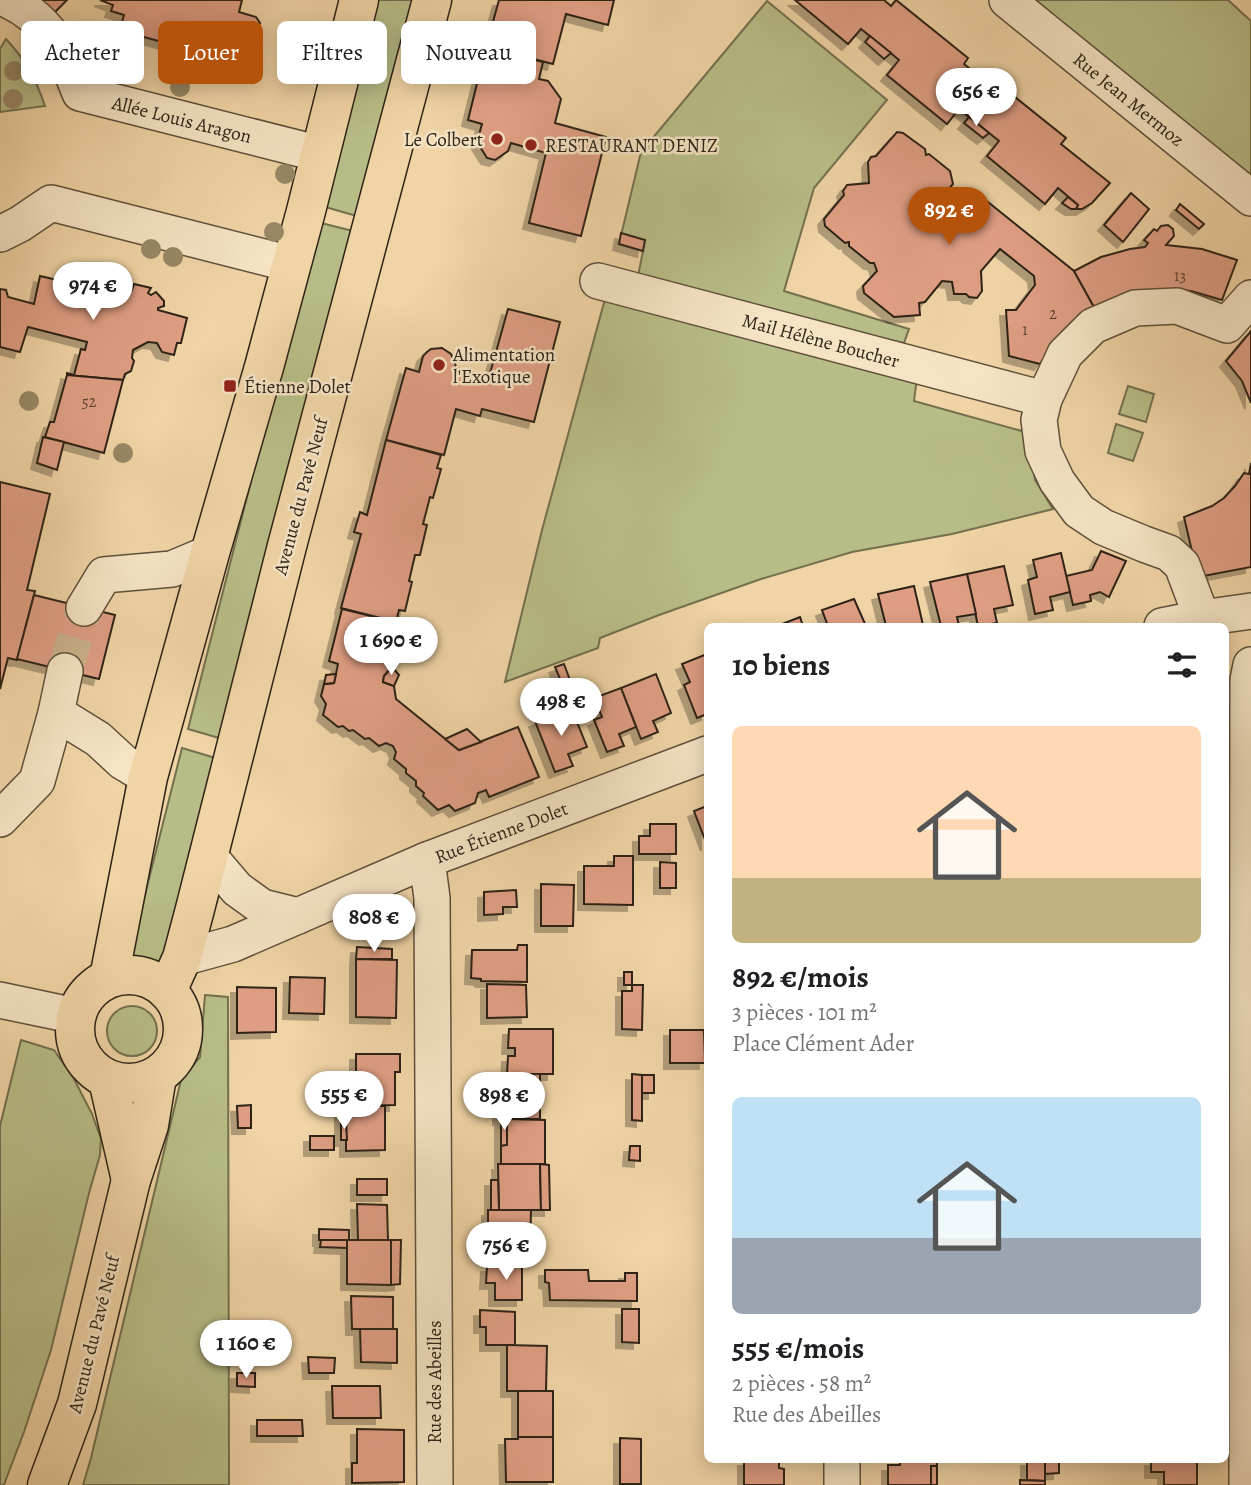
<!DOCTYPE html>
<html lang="fr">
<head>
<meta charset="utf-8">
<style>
  :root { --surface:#fff; --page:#f6f6f6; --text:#202124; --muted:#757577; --accent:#b45309 }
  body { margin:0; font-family:Alegreya,serif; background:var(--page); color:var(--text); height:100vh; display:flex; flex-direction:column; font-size:26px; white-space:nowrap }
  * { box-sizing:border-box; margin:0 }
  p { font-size:23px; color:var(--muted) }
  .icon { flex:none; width:38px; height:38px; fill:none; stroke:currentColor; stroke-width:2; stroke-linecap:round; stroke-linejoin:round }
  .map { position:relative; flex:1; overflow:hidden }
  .panel { position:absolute; left:704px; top:623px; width:525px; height:840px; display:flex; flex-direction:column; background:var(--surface); border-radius:10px; box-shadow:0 4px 18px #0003 }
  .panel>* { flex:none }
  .banner { position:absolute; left:21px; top:21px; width:578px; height:63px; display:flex; gap:14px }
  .price { position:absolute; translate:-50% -60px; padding:0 16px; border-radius:24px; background:#fff; color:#222; font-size:23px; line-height:46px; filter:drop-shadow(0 2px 4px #0008) }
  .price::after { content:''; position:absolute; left:50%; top:42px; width:21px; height:16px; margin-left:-10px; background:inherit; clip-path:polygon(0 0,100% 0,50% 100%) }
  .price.current { background:var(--accent); color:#fff }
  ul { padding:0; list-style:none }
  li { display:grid; align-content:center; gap:14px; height:371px; padding:0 28px }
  li span { display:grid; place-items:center; height:217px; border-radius:10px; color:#555 }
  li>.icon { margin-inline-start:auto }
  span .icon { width:126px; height:126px; fill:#fffc; stroke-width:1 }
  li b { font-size:30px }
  h2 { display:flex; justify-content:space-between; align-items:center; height:84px; padding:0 28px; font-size:30px }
  .tag { padding:0 24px; border-radius:10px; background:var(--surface); box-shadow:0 4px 18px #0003; font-size:24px; line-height:63px }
  .tag.current { background:var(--accent); color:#fff }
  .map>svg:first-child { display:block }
  .green { fill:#b8bd87; stroke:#73704f; stroke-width:2 }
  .building { fill:#df9e83; stroke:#2e2417; stroke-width:2; filter:url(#shadow) }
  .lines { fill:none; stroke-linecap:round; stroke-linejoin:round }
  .minor-tunnel { stroke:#c9b189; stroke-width:35; stroke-dasharray:35 18; stroke-linecap:butt }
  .minor-casing { stroke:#5e503a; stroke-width:38 }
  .major-casing { stroke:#2e2417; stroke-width:41 }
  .minor { stroke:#f5e3c4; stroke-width:35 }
  .major { stroke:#f0d4a5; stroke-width:38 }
  .tree { fill:#988866 }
  .poi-dot { fill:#8f2418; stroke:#f5e3c4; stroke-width:2.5 }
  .labels { text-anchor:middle; stroke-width:5; stroke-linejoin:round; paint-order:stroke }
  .number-label { font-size:16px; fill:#5a4232 }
  .street-label { font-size:19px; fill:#2e2417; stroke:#f5e3c4 }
  .poi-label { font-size:19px; fill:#2e2417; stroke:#f5e3c4; text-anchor:start }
</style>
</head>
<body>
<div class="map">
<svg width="1251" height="1485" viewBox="0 0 1251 1485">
  <defs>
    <filter id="shadow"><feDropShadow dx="-6" dy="6" stdDeviation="0" flood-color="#0004"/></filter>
  </defs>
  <rect width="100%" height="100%" fill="#f0d4a5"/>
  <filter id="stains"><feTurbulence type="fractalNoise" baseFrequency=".00286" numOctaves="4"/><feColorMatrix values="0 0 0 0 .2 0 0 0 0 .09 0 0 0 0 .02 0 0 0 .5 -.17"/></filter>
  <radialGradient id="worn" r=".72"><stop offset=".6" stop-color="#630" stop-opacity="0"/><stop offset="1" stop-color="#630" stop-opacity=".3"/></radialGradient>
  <!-- green -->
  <g class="green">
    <path d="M375 0H416L360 217 322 206Z"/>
    <path d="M1032 0H1228L1251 21V176Z"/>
    <path d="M767 1 887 100 814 188 784 291 909 329 904 343 636 286 643 251 619 244 641 152Z"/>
    <path d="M6 39C27 62 35 77 45 106L0 112V49Z"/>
    <path d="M317 222 357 232 226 740 188 729Z"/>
    <path d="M605 299 917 377 914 401 1029 433 1035 480 1053 509 952 534 852 552 761 579 659 615 600 638 598 648 505 682 542 530Z"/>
    <path d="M1128 386 1154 394 1146 422 1119 414Z"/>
    <path d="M1116 424 1143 433 1133 461 1108 453Z"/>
    <path d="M182 748 222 760 167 973 151 966 128 962Z"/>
    <path d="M205 995 228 997 229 1485H83L91 1458 181 1080 200 1057Z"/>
    <circle cx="132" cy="1031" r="25"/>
    <path d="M21 1040 54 1050 74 1079 92 1114 101 1139 100 1155 89 1193 51 1350 24 1432 5 1482 4 1485H0V1126Z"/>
  </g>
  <!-- building -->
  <g class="building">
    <path d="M39 0H67L53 14Z"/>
    <path d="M100 0H242L239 12 256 17 260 23 251 55H245L241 68 172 49 173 45 133 34 135 27 122 22 124 15 111 11 113 5Z"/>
    <path d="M499 0H614L608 25 566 14 553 64 486 47Z"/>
    <path d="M795 0H884L891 6 896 0 968 58 964 64 991 86 995 81 1066 138 1061 144 1110 183 1092 203 1082 209H1076L1078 205 1058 188 1045 204 987 156 999 141 959 109 947 124 887 75 899 60 861 29 848 44Z"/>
    <path d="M870 36 891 53 884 59 865 42Z"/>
    <path d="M486 47 543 62 539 79 548 81 561 99 555 123 606 137 581 236 529 223 546 153 511 143 508 151 495 160 487 158 477 142 482 124 468 120Z"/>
    <path d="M969 117 989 133 983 138 964 123Z"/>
    <path d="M897 132 903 133 925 149 926 155 929 154 950 171 953 184 946 192 954 198 961 192 973 190 1074 271 1094 307 1047 354 1040 364 1009 356 1006 310H1016L1035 285 1034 276 1000 249 981 271 982 291 977 298 969 297 966 294H954L952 282 942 281 925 302 919 303 920 315 894 317 864 293 863 286 877 271 874 263H870L849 246V242L845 243 825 226 824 219 844 195 843 191 847 185 869 183 868 162 871 157 876 156Z"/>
    <path d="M1131 193 1149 209 1123 242 1104 225Z"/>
    <path d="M1068 197 1078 205 1076 209H1071L1062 203Z"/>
    <path d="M1180 204 1204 224 1199 229 1176 210Z"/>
    <path d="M1168 225 1173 229 1174 236 1166 245 1202 249 1237 260 1222 300 1191 291 1174 289 1125 294 1094 307 1074 271 1101 257 1130 249 1145 247 1148 243 1144 240 1154 229 1157 231 1161 226Z"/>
    <path d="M621 233 645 240 643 251 619 244Z"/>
    <path d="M73 274 97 279 100 276 110 278 114 286 132 290 134 284 151 288 148 293 151 295 156 292 164 301V306L158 308V310L187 318 181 343H177L174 355 162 352 157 343 148 342 133 350 132 358 134 361 131 371 125 374 123 380 67 375V373L74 375 81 349 85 350 87 342 28 327 20 352 0 347V289L6 290 8 297 34 304 40 276 70 283Z"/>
    <path d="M508 309 560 322 534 422 482 409 480 416 456 409 444 455 386 440 406 368 419 372 423 356 427 352 431 349 442 348 451 354 455 363 456 368 489 377Z"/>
    <path d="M1251 331V403L1242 381 1226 361Z"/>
    <path d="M67 375 123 380 104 453 45 437 50 422H54Z"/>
    <path d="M43 437 64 442 57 470 37 463Z"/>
    <path d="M386 440 441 455 437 468 441 469 433 498 430 497 423 524 427 525 420 555H415L409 581 412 582 405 611 399 610 396 622 341 608 361 534 354 532 360 512 367 515Z"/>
    <path d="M1251 463V567L1198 577 1184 517 1212 506 1224 498 1235 486 1244 473 1249 474Z"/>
    <path d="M0 482 50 494 27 590 35 591 17 660 8 658 0 689Z"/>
    <path d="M1101 551 1126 561 1109 597 1100 592 1090 595 1091 601 1073 605 1066 576 1092 570Z"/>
    <path d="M1061 553 1070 592 1050 597 1053 610 1035 614 1028 580 1037 577 1033 560Z"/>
    <path d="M1004 566 1013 605 994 609 997 623 978 626 967 574Z"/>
    <path d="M967 574 976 614 957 617 959 626H941L930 582Z"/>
    <path d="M914 586 923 625 917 626H886L878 594Z"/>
    <path d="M34 595 115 615 99 679 17 659Z"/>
    <path d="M854 599 866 626H828L822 610Z"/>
    <path d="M342 609 396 622 386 662 392 667 384 676 383 682 394 686 396 699 459 750 518 727 539 777 489 797 486 790 478 793 475 803 455 811 449 805 438 810 423 796 424 793 416 786V781L406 773V769L394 759 396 752 393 746 386 743 379 746 369 738 365 739 353 730 349 731 343 726 338 727 323 715 326 704 321 696 324 684 334 683 338 664 329 661Z"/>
    <path d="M800 617 803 626H777Z"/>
    <path d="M707 654V714L697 718 684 685 690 682 682 664Z"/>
    <path d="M564 664 571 683 563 686 555 667Z"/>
    <path d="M392 667 399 675 394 686 383 682 384 676Z"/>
    <path d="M336 674 334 683 324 684 326 675Z"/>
    <path d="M656 674 671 713 653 721 658 732 641 739 621 688Z"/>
    <path d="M621 688 636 727 619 734 624 746 607 752 594 720 602 717 594 698Z"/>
    <path d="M571 707 587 747 568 754 573 766 555 772 535 721Z"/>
    <path d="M467 729 481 742 459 750 445 739Z"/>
    <path d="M707 806V845L694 811Z"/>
    <path d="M650 824H676V854H639V836H650Z"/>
    <path d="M614 856H633V905L584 904V866H614Z"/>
    <path d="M660 862 676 863V888H660Z"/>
    <path d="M541 884 574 885 573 926H541Z"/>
    <path d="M516 890 517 907H503V914L484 915V892Z"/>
    <path d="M518 945H527V982L481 981V979L471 978 472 950H517Z"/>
    <path d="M357 947 392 949V959H356Z"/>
    <path d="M356 959 397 960 396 1018 356 1017Z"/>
    <rect x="624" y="972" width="8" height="13"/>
    <path d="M290 977 325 978 324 1014 289 1013Z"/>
    <path d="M487 984 526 985 527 1017 487 1018Z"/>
    <path d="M632 985H643L642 1030 622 1029V991H632Z"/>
    <path d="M237 987 276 988V1032L237 1033Z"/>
    <path d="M509 1029H553V1074H507L508 1056H515V1048H508Z"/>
    <path d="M670 1030H704L705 1063H670Z"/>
    <path d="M356 1054H400V1072H395V1105L356 1106Z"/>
    <path d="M499 1074H505L504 1119H499Z"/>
    <path d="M505 1074H540V1119H504Z"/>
    <path d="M632 1074 642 1075V1121L632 1120Z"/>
    <rect x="642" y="1075" width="12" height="18"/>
    <path d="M356 1097V1106H341V1098Z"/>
    <path d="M251 1105V1128H238L237 1106Z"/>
    <path d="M341 1106H385V1150L346 1151V1121H341Z"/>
    <path d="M501 1119H507V1145L501 1146Z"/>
    <path d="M507 1119 545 1120V1164H501V1146L507 1145Z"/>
    <path d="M341 1121H346L347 1140H341Z"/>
    <rect x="310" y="1136" width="24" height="14"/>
    <path d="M630 1146H640V1161L629 1160Z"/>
    <path d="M498 1164H540L541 1210H499Z"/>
    <path d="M540 1164 549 1165 550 1210H541Z"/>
    <rect x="357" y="1179" width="30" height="16"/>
    <path d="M491 1180H498L499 1210H491Z"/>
    <path d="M357 1204 387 1205 388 1240H358Z"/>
    <path d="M488 1210H531L530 1255H488Z"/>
    <path d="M319 1229 349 1230V1240H319Z"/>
    <path d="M321 1240H347V1248L320 1247Z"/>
    <path d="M347 1240H391V1285L347 1284Z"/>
    <path d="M391 1240H401L400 1284 391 1285Z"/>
    <path d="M487 1266 522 1267V1300H495V1283H486Z"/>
    <path d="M545 1270H588L589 1281H625V1273H637V1301L550 1300 549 1283 545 1282Z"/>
    <path d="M351 1296 393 1297V1329H352Z"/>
    <path d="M622 1309H639V1343L622 1342Z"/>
    <path d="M480 1310 515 1312V1345H486V1327H480Z"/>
    <path d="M360 1329H397V1363L361 1362Z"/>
    <path d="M507 1345 547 1346 546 1391H507Z"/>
    <path d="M308 1357 335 1358 334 1373H309Z"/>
    <path d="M237 1373H255V1387L237 1386Z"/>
    <path d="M332 1386H380L381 1418H333Z"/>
    <rect x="518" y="1391" width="35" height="46"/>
    <path d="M257 1420H302L303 1436H257Z"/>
    <path d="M357 1429 404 1430V1482L352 1483V1463H357Z"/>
    <path d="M518 1437H553V1482H506L505 1439H518Z"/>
    <path d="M620 1438 641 1439V1484H620Z"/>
    <path d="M744 1460H779V1468L784 1469V1485H744Z"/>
    <path d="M900 1460H937V1466H931V1485H888V1465H900Z"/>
    <path d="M1027 1460H1045V1481L1027 1480Z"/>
    <path d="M1045 1460H1059V1473L1045 1474Z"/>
    <path d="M1151 1460H1197V1485H1164V1472H1151Z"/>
    <rect x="931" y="1466" width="6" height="19"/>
    <path d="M1020 1480 1045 1481V1485H1020Z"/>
  </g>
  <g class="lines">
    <!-- minor-tunnel -->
    <path class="minor-tunnel" d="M65 671 84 608"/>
    <defs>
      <g id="minor">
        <path d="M8 0C50 20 64 52 80 93L320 154"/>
        <path d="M1007 0 1251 198"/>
        <path d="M0 234 20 224 51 203 291 264"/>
        <path d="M598 281 1044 399"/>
        <path d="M84 608 104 575 172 569 210 553"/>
        <path d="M1202 618 1182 565 1169 553 1144 544 1103 527 1079 511 1057 481 1043 451 1039 420 1044 399 1065 354 1093 326 1135 308 1177 306 1227 325 1251 298"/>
        <path d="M1162 626 1202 618 1251 611"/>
        <path d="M56 713 98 739 123 762 148 777"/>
        <path d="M0 819 37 781 56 713 65 671"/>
        <path d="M209 856 237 889 262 907 298 916"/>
        <path d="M427 860 432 898 435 1485"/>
        <path d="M182 958 233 944 427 860 707 754"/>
        <path d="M0 1000 76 1016"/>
        <path d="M842 1460V1485"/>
        <path d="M1247 1485 1248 680 1251 665"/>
      </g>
      <g id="major">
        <circle cx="129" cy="1029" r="54"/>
        <path d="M109 978 148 777 210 553 264 367 306 211 359 0"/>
        <path d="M167 991 182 958 195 909 287 546 432 0"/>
        <path d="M108 1080 131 1180"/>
        <path d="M47 1485 77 1404 131 1180 149 1125 157 1076"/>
      </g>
    </defs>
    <!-- minor casing -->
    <use href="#minor" class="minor-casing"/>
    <!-- major casing -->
    <use href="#major" class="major-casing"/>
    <!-- minor -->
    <use href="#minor" class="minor"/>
    <!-- major -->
    <use href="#major" class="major"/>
  </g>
  <!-- trees -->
  <g class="tree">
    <circle cx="14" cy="71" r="10"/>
    <circle cx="180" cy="87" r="10"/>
    <circle cx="13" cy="99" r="10"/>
    <circle cx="285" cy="174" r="10"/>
    <circle cx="274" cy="232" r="10"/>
    <circle cx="151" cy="249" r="10"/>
    <circle cx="173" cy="257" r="10"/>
    <circle cx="29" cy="401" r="10"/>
    <circle cx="123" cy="453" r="10"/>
  </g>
  <!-- markers -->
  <g class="poi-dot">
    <circle cx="497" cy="139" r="7"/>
    <circle cx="531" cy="145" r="7"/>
    <circle cx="439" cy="365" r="7"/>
    <rect x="223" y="379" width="14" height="14" rx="3.5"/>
  </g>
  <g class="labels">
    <!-- number labels -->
    <g class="number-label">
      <text x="1180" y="281">13</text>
      <text x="1053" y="319">2</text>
      <text x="1025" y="335">1</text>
      <text x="89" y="407">52</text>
    </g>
    <!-- street labels -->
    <g class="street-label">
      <text transform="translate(1129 99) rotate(39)" y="7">Rue Jean Mermoz</text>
      <text transform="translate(182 119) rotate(14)" y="7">Allée Louis Aragon</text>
      <text transform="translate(821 340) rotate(15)" y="7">Mail Hélène Boucher</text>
      <text transform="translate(300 496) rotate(-75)" y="7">Avenue du Pavé Neuf</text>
      <text transform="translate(501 832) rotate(-21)" y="7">Rue Étienne Dolet</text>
      <text transform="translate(93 1334) rotate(-76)" y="7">Avenue du Pavé Neuf</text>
      <text transform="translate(434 1382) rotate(-90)" y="7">Rue des Abeilles</text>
    </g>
    <!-- poi labels -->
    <g class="poi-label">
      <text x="483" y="146" text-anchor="end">Le Colbert</text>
      <text x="545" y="152">RESTAURANT DENIZ</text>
      <text x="453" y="361">Alimentation<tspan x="453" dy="22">l'Exotique</tspan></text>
      <text x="244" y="393">Étienne Dolet</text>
    </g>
  </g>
  <rect width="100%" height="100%" filter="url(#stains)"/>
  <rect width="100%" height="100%" fill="url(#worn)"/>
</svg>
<b class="price" style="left:976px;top:128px">656 €</b>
<b class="price current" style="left:949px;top:247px">892 €</b>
<b class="price" style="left:93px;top:322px">974 €</b>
<b class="price" style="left:391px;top:677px">1 690 €</b>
<b class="price" style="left:561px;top:738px">498 €</b>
<b class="price" style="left:374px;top:954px">808 €</b>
<b class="price" style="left:344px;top:1131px">555 €</b>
<b class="price" style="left:504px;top:1132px">898 €</b>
<b class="price" style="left:506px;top:1282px">756 €</b>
<b class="price" style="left:246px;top:1380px">1 160 €</b>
<div class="banner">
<a class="tag">Acheter</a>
<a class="tag current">Louer</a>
<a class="tag">Filtres</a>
<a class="tag">Nouveau</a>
</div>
<section class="panel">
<h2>10 biens<svg class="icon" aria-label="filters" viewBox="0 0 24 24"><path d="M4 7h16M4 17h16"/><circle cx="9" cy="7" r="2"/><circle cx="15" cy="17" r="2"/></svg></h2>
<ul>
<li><span style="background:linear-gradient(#ffd9b3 70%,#c2b280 0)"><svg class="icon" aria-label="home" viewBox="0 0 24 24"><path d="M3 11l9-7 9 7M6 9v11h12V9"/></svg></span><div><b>892 €/mois</b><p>3 pièces · 101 m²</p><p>Place Clément Ader</p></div></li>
<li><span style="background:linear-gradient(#bfe0f5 65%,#9aa5b1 0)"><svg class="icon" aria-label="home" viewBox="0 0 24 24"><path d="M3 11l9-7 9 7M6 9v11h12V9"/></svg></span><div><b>555 €/mois</b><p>2 pièces · 58 m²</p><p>Rue des Abeilles</p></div></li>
</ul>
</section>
</div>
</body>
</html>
